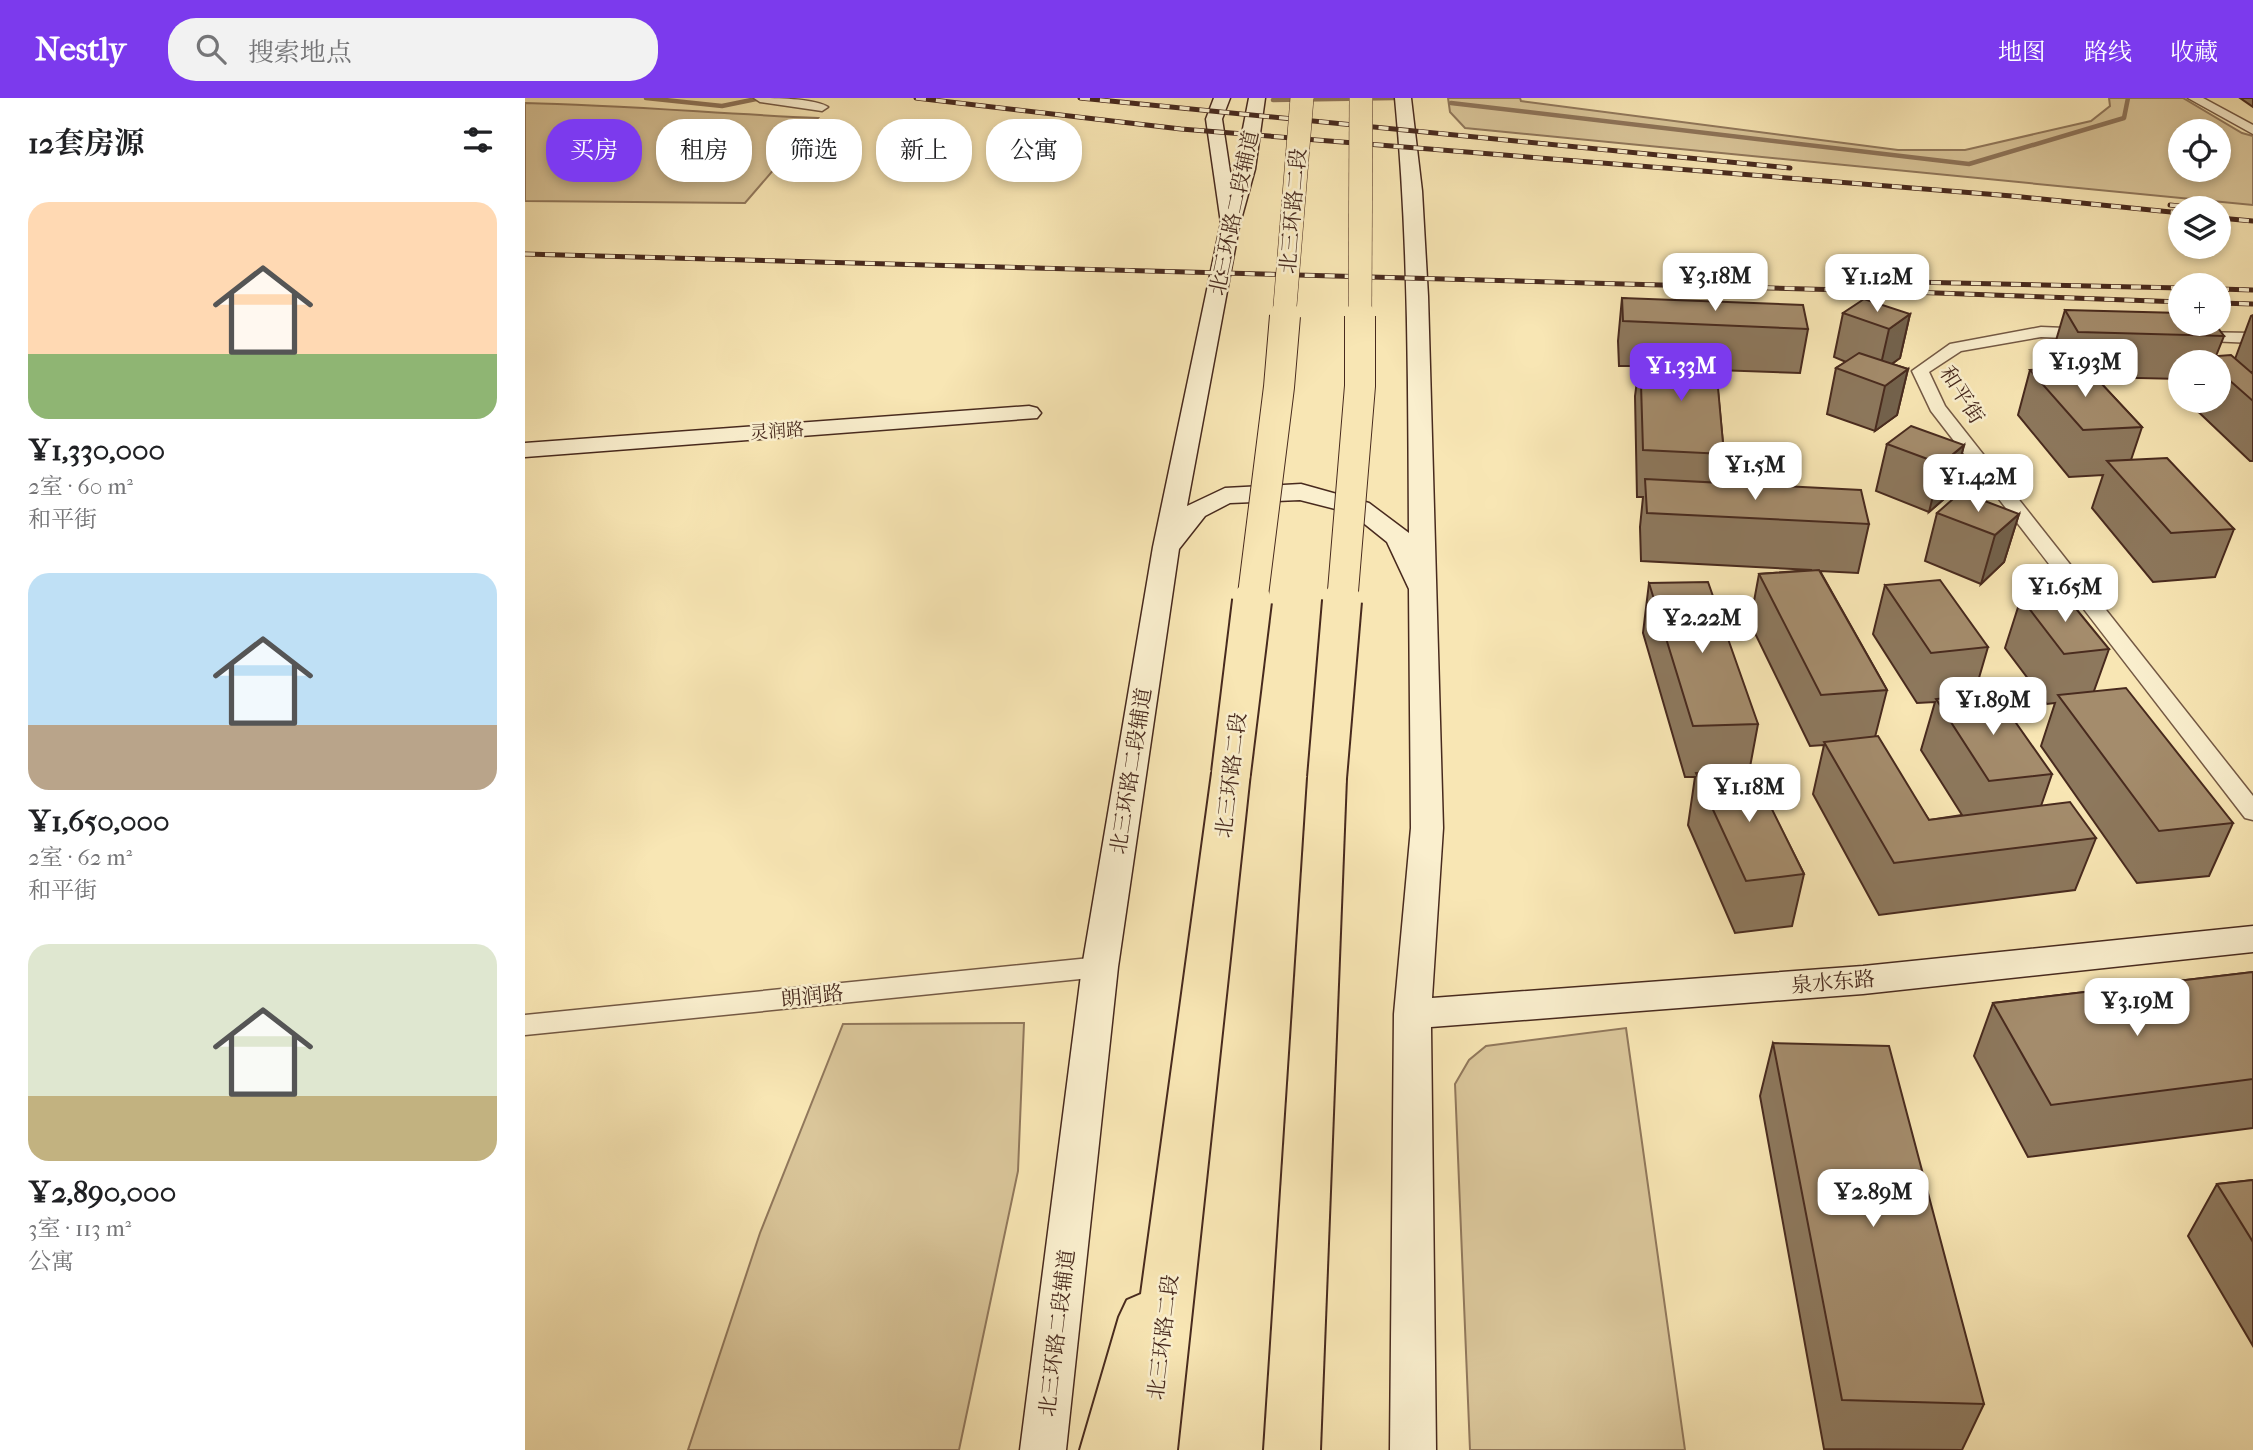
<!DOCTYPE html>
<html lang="zh">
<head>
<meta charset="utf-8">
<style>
  :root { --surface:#fff; --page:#f2f2f2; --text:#202124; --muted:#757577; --accent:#7c3aed }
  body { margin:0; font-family:"IM FELL French Canon","Noto Serif SC",serif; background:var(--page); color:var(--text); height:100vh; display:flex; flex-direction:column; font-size:26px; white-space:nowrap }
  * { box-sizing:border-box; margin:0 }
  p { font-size:23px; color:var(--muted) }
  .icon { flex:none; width:38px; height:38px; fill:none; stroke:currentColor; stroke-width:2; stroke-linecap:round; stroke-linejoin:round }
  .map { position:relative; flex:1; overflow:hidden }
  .panel { display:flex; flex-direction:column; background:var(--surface); width:525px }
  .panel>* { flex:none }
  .banner { position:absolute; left:21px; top:21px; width:665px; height:63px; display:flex; gap:14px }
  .controls { position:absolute; left:1643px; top:21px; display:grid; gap:14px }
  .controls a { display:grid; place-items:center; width:63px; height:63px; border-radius:50%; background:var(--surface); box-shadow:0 4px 10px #0003; font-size:35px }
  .price { position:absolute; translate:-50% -60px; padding:0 16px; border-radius:14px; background:#fff; color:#222; font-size:23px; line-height:46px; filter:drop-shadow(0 2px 4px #0008) }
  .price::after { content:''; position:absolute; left:50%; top:42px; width:21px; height:16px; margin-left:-10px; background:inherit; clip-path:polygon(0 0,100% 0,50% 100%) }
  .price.current { background:var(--accent); color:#fff }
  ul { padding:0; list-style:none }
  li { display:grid; align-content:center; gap:14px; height:371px; padding:0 28px }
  li span { display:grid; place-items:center; height:217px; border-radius:21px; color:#555 }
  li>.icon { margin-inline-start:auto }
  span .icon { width:126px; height:126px; fill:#fffc; stroke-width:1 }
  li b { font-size:30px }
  h2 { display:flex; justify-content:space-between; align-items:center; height:84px; padding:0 28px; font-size:30px }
  .pill { padding:0 24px; border-radius:28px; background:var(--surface); box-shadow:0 4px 10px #0003; font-size:24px; line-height:63px }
  .pill.current { background:var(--accent); color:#fff }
  header { display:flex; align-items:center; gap:42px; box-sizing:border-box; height:98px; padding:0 35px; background:var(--accent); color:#fff }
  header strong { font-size:33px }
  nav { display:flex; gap:38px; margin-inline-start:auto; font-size:24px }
  .search { width:490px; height:63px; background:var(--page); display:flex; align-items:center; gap:18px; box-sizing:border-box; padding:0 24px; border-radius:28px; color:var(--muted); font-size:26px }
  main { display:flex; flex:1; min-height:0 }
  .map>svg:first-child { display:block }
  .green { fill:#dac69a; stroke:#91785c; stroke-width:2; fill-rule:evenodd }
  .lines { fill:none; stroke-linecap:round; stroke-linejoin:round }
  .stream { stroke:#8e7459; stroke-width:4.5 }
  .street-casing { stroke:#745944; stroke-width:3 }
  .secondary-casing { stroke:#482a1e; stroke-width:3 }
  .highway-casing { stroke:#482a1e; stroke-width:4 }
  .street { fill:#faefce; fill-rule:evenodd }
  .secondary { fill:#faefce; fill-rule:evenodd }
  .highway { fill:#f8e6b4; fill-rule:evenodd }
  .rail-casing { stroke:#482a1e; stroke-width:5 }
  .rail { stroke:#faefce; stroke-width:3.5; stroke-dasharray:10; stroke-linecap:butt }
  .highway-bridge-far2-casing { stroke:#482a1e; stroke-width:24; stroke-linecap:butt }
  .highway-bridge-far1-casing { stroke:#482a1e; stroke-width:32; stroke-linecap:butt }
  .highway-bridge-casing { stroke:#482a1e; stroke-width:42; stroke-linecap:butt }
  .highway-bridge-far2 { stroke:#f8e6b4; stroke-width:23 }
  .highway-bridge-far1 { stroke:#f8e6b4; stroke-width:30 }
  .highway-bridge { stroke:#f8e6b4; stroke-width:38 }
  .wall { fill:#8d785d; stroke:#482a1e; stroke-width:2 }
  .shaded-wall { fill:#73624c; stroke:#482a1e; stroke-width:2 }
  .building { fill:#a48c6c; stroke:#482a1e; stroke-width:2 }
  .labels { text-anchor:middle; stroke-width:5; stroke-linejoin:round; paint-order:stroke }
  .far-street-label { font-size:18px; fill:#482a1e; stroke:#faefce }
  .street-label { font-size:21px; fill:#482a1e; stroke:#faefce }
</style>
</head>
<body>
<header>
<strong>Nestly</strong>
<div class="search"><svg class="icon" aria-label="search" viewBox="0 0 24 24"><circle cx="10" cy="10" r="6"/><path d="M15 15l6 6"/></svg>搜索地点</div>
<nav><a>地图</a><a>路线</a><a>收藏</a></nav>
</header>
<main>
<section class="panel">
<h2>12套房源<svg class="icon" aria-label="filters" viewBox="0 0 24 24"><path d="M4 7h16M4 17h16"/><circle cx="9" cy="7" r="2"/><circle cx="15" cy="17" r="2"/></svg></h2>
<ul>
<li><span style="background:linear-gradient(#ffd9b3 70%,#8fb573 0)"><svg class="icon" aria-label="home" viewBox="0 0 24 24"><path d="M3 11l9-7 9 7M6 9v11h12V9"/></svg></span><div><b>¥1,330,000</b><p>2室 · 60 m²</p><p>和平街</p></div></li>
<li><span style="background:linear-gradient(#bfe0f5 70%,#b9a48a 0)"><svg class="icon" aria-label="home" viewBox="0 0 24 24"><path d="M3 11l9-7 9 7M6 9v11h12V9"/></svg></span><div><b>¥1,650,000</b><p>2室 · 62 m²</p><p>和平街</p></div></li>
<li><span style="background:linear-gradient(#dfe7d0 70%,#c2b280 0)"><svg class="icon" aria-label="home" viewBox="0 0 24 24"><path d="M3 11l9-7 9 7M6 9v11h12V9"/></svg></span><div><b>¥2,890,000</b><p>3室 · 113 m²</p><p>公寓</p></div></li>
</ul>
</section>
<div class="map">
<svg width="1728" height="1352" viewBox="0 0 1728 1352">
  <rect width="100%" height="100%" fill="#f8e6b4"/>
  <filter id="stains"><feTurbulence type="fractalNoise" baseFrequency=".00286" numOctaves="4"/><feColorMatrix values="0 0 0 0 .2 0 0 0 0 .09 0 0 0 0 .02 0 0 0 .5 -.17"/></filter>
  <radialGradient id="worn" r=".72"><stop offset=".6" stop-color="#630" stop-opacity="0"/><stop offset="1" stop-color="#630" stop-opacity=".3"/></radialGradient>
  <!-- green -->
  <g class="green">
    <path d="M923 0H995L996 3 1373 52H1440L1566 23 1585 8 1584 0H1658L1717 35 1728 38V107L940 30 925 14ZM1694 33V72H1656V33Z"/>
    <path d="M0 5C98 7 196 16 293 20L220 105 0 103Z"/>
    <path d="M499 925 493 1073 434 1352H163L235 1135 318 926Z"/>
    <path d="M1101 930 1160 1352H945L930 986 944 962 961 948Z"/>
  </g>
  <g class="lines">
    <!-- stream -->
    <g class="stream">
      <path d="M121 0 197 8 236 0"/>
      <path d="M748 2 869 0"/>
      <path d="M926 5 1444 66 1599 20 1603 0"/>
    </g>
    <defs>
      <g id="street">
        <path d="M229 0C248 0 288 0 303 9L297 13 235 4Z"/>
        <path d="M1663 0H1678L1728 27V36Z"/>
        <path d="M1516 229 1564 231 1572 236 1564 241 1516 239 1436 253 1404 274 1420 308 1728 698V722L1720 720 1406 313 1387 273 1425 246Z"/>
        <path d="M1668 234 1728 235V245L1662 242 1660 239Z"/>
        <path d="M575 859 584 862 588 869 584 876 575 879 0 937V917Z"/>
      </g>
      <g id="secondary">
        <path d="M689 0H705L697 21 707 87 724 0H740L730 71 714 129 662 408 700 390 776 386 844 405 884 435C883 290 884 145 870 0H886L897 93 903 198 918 730 907 900 1338 868 1728 828V854L1338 896 906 929 911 1352H865L869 916 886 730 884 491 862 444 826 415 775 402 705 405 680 418 654 451 593 869 541 1352H495L557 869 628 449 696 125 681 21Z"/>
        <path d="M504 308 512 310 516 315 512 320 0 359V345Z"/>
      </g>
      <g id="highway">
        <path d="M706 662 720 666 725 675 652 1352H555L594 1219 602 1202 616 1196 687 675 692 666Z"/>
        <path d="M802 667 816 671 821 680 795 1352H739L783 680 788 671Z"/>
      </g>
    </defs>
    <!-- street casing -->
    <use href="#street" class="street-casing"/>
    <!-- secondary casing -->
    <use href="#secondary" class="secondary-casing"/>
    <!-- highway casing -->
    <use href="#highway" class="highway-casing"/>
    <!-- street -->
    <use href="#street" class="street"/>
    <!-- secondary -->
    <use href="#secondary" class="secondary"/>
    <!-- highway -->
    <use href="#highway" class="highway"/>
    <defs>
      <g id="rail">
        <path d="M391 0 656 31 1487 98 1656 115"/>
        <path d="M555 0 1265 70"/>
        <path d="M1645 107 1672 110"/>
        <path d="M1694 120 1728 123"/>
        <path d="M0 156 1357 193 1656 204"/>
        <path d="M1386 184 1656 190"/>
        <path d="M1694 191 1728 192"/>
        <path d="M1694 205 1728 206"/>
      </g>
    </defs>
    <!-- rail casing -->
    <use href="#rail" class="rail-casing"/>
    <!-- rail -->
    <use href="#rail" class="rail"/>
    <defs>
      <g id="highway-bridge-far2">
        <path d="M759 220 777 0"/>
        <path d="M835 220 836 0"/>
      </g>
      <g id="highway-bridge-far1">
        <path d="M727 505 754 289 760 218"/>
        <path d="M817 505 835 288V218"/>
      </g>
      <g id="highway-bridge">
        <path d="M706 675 727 503"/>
        <path d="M802 680 817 503"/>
      </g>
    </defs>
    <!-- highway-bridge-far2 casing -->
    <use href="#highway-bridge-far2" class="highway-bridge-far2-casing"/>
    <!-- highway-bridge-far1 casing -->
    <use href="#highway-bridge-far1" class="highway-bridge-far1-casing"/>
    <!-- highway-bridge casing -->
    <use href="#highway-bridge" class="highway-bridge-casing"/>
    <!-- highway-bridge-far2 -->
    <use href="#highway-bridge-far2" class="highway-bridge-far2"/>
    <!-- highway-bridge-far1 -->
    <use href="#highway-bridge-far1" class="highway-bridge-far1"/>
    <!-- highway-bridge -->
    <use href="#highway-bridge" class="highway-bridge"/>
  </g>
  <!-- wall -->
  <g class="wall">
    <path d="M1715 0H1728V9Z"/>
    <path d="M1097 200 1283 231 1275 275 1191 272 1199 356 1195 385 1344 426 1333 475 1295 473 1362 592 1350 639 1404 722 1437 717 1396 652 1410 604 1392 605 1348 536 1360 487 1463 549 1449 597 1527 676 1516 708 1571 740 1550 792 1354 817 1288 696 1299 647 1285 648 1225 525 1234 476 1287 472 1116 463 1115 429 1118 399H1112L1110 298 1114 268H1094L1093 243Z"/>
    <path d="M1540 212 1699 238 1691 258 1710 261 1726 218 1728 217V274H1726L1728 276V363H1725L1663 304V303H1694V264H1656V281L1570 279 1617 329 1606 362 1709 431 1690 479 1628 484 1567 410 1578 377 1544 379 1493 317 1505 272 1536 270 1527 256Z"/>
    <path d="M1318 215 1385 216 1375 260 1367 266 1383 271 1372 317 1350 333 1302 316 1311 270 1321 264 1309 259Z"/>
    <path d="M1362 346 1439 347 1427 394 1404 414 1351 393Z"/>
    <path d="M1412 415 1494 416 1479 464 1456 486 1400 463Z"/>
    <path d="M1124 485 1233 626 1225 669 1279 776 1267 828 1210 835 1163 727 1170 679H1160L1118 535Z"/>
    <path d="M1496 500 1584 551 1569 593 1708 725 1684 778 1612 785 1516 648 1530 605 1522 606 1480 550Z"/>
    <path d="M1728 874V1030L1503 1059 1449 958 1468 905Z"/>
    <path d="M1248 945 1459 1306 1437 1352 1299 1351 1235 998Z"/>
    <path d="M1728 1082V1248L1663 1138 1692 1086Z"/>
  </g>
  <!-- shaded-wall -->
  <g class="shaded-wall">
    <path d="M1385 216 1375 260 1354 275 1364 231Z"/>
    <path d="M1383 271 1372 317 1350 333 1360 288Z"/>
    <path d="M1439 347 1427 394 1404 414 1416 366Z"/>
    <path d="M1494 416 1479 464 1456 486 1470 437Z"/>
  </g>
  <!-- building -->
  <g class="building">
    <path d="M1097 200 1278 207 1283 231 1098 223Z"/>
    <path d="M1339 201 1385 216 1364 231 1318 215Z"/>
    <path d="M1540 212 1656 215V226H1690L1699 238 1553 234Z"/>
    <path d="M1115 253 1190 257 1199 356 1118 352Z"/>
    <path d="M1334 255 1383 271 1360 288 1311 270Z"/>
    <path d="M1706 257 1728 276V303L1694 273V264H1684L1679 259Z"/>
    <path d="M1561 269 1617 329 1558 332 1505 272Z"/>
    <path d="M1386 328 1439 347 1416 366 1362 346Z"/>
    <path d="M1642 360 1709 431 1646 435 1582 363Z"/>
    <path d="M1120 381 1336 392 1344 426 1122 415Z"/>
    <path d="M1436 394 1494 416 1470 437 1412 415Z"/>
    <path d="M1294 472 1362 592 1296 597 1234 476Z"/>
    <path d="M1415 482 1463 549 1406 555 1360 487Z"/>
    <path d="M1183 484 1233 626 1168 628 1124 485Z"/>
    <path d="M1539 496 1584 551 1539 556 1496 500Z"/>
    <path d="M1601 590 1708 725 1634 733 1533 597Z"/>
    <path d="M1470 595 1527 676 1464 683 1411 601Z"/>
    <path d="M1353 638 1404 722 1545 704 1571 740 1369 765 1299 644Z"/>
    <path d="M1226 669 1279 776 1221 783 1171 675Z"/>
    <path d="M1728 874V981L1526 1007 1468 905Z"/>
    <path d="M1248 945 1364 948 1459 1306 1317 1302Z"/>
    <path d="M1728 1082V1144L1692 1086Z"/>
  </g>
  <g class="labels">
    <!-- far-street labels -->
    <g class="far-street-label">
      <text transform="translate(252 333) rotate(-4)" y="6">灵润路</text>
    </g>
    <!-- street labels -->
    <g class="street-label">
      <text transform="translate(768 113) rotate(-85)" y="7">北三环路二段</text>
      <text transform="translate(709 115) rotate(-78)" y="7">北三环路二段辅道</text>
      <text transform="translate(1437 297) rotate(58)" y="7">和平街</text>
      <text transform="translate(606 673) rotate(-81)" y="7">北三环路二段辅道</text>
      <text transform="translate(706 677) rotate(-83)" y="7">北三环路二段</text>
      <text transform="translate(1308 884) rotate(-5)" y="7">泉水东路</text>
      <text transform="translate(287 898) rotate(-6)" y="7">朗润路</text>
      <text transform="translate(532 1235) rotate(-83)" y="7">北三环路二段辅道</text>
      <text transform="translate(638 1239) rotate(-83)" y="7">北三环路二段</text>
    </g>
  </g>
  <rect width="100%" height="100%" filter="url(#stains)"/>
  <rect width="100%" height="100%" fill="url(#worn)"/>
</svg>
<div class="controls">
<a><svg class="icon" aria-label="locate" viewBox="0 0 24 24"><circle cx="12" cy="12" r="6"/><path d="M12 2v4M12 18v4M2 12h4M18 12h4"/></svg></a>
<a><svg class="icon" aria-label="layers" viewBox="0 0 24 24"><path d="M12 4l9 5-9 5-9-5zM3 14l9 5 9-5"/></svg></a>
<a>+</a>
<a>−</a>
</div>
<b class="price" style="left:1190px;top:215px">¥3.18M</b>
<b class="price" style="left:1352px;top:216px">¥1.12M</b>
<b class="price" style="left:1560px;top:301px">¥1.93M</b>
<b class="price current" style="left:1156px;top:305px">¥1.33M</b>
<b class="price" style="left:1230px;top:404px">¥1.5M</b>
<b class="price" style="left:1453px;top:416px">¥1.42M</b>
<b class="price" style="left:1540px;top:526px">¥1.65M</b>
<b class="price" style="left:1177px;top:557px">¥2.22M</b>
<b class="price" style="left:1468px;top:639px">¥1.89M</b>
<b class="price" style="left:1224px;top:726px">¥1.18M</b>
<b class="price" style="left:1612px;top:940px">¥3.19M</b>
<b class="price" style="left:1348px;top:1131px">¥2.89M</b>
<div class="banner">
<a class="pill current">买房</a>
<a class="pill">租房</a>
<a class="pill">筛选</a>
<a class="pill">新上</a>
<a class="pill">公寓</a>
</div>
</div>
</main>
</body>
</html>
